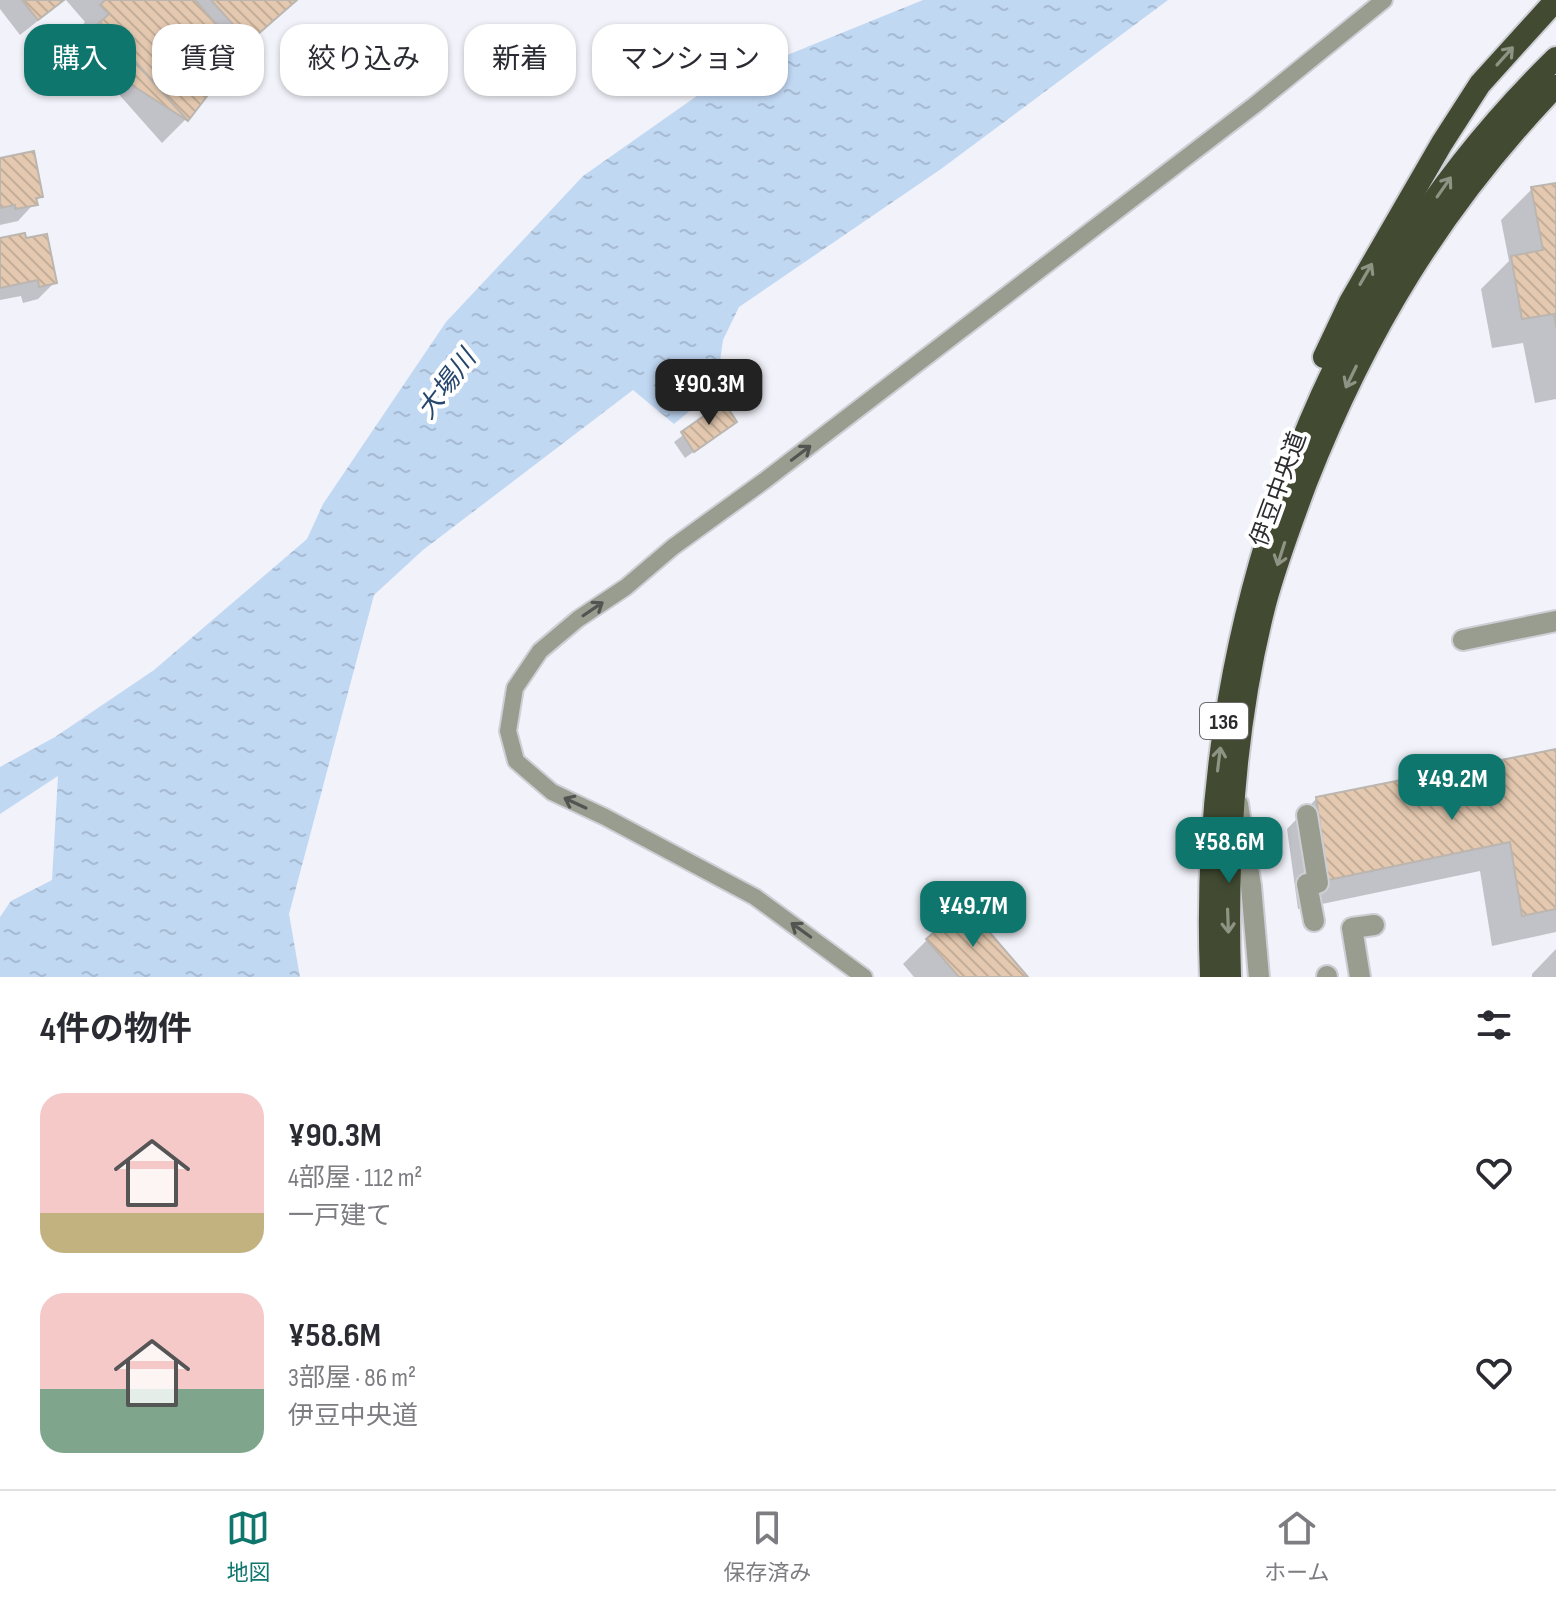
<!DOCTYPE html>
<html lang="ja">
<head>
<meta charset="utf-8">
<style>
  :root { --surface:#fff; --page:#f2f2f3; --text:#2b2b33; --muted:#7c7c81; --line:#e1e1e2; --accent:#0f766e }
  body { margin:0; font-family:"Sofia Sans Condensed","Noto Sans JP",sans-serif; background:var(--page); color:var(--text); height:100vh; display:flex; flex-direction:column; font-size:30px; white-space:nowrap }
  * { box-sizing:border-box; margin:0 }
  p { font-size:26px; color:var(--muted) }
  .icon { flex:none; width:44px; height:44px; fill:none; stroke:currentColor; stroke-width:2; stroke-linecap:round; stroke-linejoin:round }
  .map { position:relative; height:977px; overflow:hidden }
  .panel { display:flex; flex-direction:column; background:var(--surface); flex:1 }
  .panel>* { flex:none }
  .hud { position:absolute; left:24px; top:24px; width:800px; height:72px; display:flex; gap:16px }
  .price { position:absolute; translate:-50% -68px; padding:0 18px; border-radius:16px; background:var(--accent); color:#fff; font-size:26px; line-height:52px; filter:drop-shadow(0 2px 4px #0008) }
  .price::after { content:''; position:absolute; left:50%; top:48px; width:24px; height:18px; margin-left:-12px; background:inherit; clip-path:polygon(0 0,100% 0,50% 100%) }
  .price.selected { background:#222; color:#fff }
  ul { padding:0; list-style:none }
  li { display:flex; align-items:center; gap:24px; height:200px; padding:0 40px }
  li span { display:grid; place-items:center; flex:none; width:224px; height:160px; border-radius:24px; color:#555 }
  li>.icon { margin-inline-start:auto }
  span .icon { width:96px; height:96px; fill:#fffc; stroke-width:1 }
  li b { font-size:34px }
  h2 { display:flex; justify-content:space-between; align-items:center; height:96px; padding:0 40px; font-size:34px }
  .chip { padding:0 28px; border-radius:24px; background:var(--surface); box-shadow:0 2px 6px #0004; font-size:28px; line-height:72px }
  .chip.selected { background:var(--accent); color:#fff }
  .menu { display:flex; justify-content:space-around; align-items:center; height:112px; border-top:2px solid var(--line); background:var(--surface); font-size:22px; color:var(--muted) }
  .menu a { display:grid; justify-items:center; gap:4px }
  .menu .selected { color:var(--accent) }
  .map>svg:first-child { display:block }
  .water { fill:url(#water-ripples) }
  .shadow { fill:#0003 }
  .building { fill:url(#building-back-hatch); stroke:#bcb6b0; stroke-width:2 }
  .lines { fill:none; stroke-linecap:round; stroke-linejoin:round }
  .service-casing { stroke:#ceced5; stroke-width:20 }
  .pedestrian-casing { stroke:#ceced5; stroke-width:24 }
  .tertiary-casing { stroke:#ceced5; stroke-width:24 }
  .trunk-casing { stroke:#ceced5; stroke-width:26 }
  .service { stroke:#989d8f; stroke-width:16 }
  .pedestrian { stroke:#989d8f; stroke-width:20 }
  .tertiary { stroke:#989d8f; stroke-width:20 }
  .trunk { stroke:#424b32; stroke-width:22 }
  .oneway { stroke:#8e9384 }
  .oneway2 { stroke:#525451 }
  .labels { text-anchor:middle; stroke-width:8; stroke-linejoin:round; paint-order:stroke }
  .shield { fill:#fff; stroke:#6b6b6d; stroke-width:2 }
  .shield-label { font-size:22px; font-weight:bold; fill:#2c2c2f }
  .street-label { font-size:24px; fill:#2c2c2f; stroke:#fff }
  .water-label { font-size:26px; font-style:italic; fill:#27466c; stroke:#fff }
</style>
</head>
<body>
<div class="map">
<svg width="1556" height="977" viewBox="0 0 1556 977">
  <defs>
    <pattern id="water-ripples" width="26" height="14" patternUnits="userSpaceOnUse" patternTransform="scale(2)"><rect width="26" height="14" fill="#c1d8f3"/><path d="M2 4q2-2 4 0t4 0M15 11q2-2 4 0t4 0" fill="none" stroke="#a6bad1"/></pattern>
    <pattern id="building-back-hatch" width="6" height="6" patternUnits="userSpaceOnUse" patternTransform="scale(2)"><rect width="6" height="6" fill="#e4c9b0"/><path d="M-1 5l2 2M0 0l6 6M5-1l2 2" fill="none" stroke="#c4ad98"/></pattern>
  </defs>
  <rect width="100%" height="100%" fill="#f2f2fa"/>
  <!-- water -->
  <path class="water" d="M923 0H1168L941 169 739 307 723 340 716 389 674 424 633 390 423 550 374 595 289 914 300 977H0V917L11 901 52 880 58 776 0 814V767L55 737 154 670 307 539 323 504 446 322 583 176 711 86Z"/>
  <!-- shadow -->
  <g class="shadow">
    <path d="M0 0H64L20 35 0 9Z"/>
    <path d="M66 0H297L239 52 186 119 162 143 108 82 67 56 84 39 78 30 85 22Z"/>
    <path d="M0 160 41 196 18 221 0 225Z"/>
    <path d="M1556 185V399L1535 403 1523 343 1492 348 1481 289 1509 261 1501 220 1532 189Z"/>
    <path d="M0 240 55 282 38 299 23 303 21 296 0 300Z"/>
    <path d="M723 405 735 422 685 458 674 442Z"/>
    <path d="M1556 751V932L1492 946 1480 871 1298 909 1287 829 1317 798Z"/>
    <path d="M927 940 1025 977H914L903 964Z"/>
    <path d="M1556 949V977H1532V974Z"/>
  </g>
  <!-- building -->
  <g class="building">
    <path d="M22 0H64L38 20Z"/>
    <path d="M105 0H195L241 52 188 121 100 22 109 14 100 5Z"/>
    <path d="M211 0H297L249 42Z"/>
    <path d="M100 22 188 121 74 48V45Z"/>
    <path d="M34 151 43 197 36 198 38 205 15 209V205L0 208V158Z"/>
    <path d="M1556 183V327L1554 314 1522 319 1511 256 1543 250 1531 187Z"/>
    <path d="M25 233 26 238 47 234 57 283 39 287 38 280 0 288V238Z"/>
    <path d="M724 402 737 422 694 452 681 432Z"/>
    <path d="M1556 749V909L1522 916 1510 842 1328 880 1316 797Z"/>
    <path d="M966 905 1028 977H959L926 939Z"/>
  </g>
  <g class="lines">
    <defs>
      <path id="service" d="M864 977 755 897 605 817 552 792 516 761 508 731 515 688 540 651 578 619 626 587 673 547 764 481 1256 104 1384 0"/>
      <g id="pedestrian">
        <path d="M1463 640 1556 621"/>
        <path d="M1307 815 1318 883 1307 884 1314 921"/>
        <path d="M1327 976V977"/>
        <path d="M1360 977 1352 928 1374 925"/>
      </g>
      <path id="tertiary" d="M1238 804 1251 886 1259 977"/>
      <g id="trunk">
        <path d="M1324 357 1350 302 1442 143 1480 84 1556 0"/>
        <path d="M1211 977C1197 642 1312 295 1556 58"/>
        <path d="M1230 977C1226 852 1234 725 1265 604 1276 563 1291 523 1306 483 1366 330 1442 205 1556 86"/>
      </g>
    </defs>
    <!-- service casing -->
    <use href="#service" class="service-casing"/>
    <!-- pedestrian casing -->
    <use href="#pedestrian" class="pedestrian-casing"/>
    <!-- tertiary casing -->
    <use href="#tertiary" class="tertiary-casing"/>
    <!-- trunk casing -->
    <use href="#trunk" class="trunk-casing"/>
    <!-- service -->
    <use href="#service" class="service"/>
    <!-- pedestrian -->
    <use href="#pedestrian" class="pedestrian"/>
    <!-- tertiary -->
    <use href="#tertiary" class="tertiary"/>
    <!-- trunk -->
    <use href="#trunk" class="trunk"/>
  </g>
  <!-- one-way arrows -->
  <defs><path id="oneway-shaft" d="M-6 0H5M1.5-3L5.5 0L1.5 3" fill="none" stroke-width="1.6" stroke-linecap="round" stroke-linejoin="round" transform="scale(2)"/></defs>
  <g class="oneway">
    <use href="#oneway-shaft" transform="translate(1505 56) rotate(-48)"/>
    <use href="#oneway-shaft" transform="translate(1444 187) rotate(-55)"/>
    <use href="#oneway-shaft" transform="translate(1366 274) rotate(-60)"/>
    <use href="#oneway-shaft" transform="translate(1351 377) rotate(116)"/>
    <use href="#oneway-shaft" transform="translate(1281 554) rotate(108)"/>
    <use href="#oneway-shaft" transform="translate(1219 759) rotate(-83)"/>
    <use href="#oneway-shaft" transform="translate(1228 921) rotate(88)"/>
  </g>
  <g class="oneway2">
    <use href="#oneway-shaft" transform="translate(801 453) rotate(-37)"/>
    <use href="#oneway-shaft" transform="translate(593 609) rotate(-34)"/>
    <use href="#oneway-shaft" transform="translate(575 803) rotate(-155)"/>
    <use href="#oneway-shaft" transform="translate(801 930) rotate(-144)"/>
  </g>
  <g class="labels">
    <!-- shield labels -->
    <rect class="shield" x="1200" y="703" width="48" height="36" rx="6"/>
    <g class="shield-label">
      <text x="1224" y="729">136</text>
    </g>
    <!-- street labels -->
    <g class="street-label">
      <text transform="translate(1278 489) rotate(-70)" y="8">伊豆中央道</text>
    </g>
    <!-- water labels -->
    <g class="water-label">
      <text transform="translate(446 384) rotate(-53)" y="9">大場川</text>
    </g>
  </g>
</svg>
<b class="price selected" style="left:709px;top:427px">¥90.3M</b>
<b class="price" style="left:1452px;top:822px">¥49.2M</b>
<b class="price" style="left:1229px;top:885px">¥58.6M</b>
<b class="price" style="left:973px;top:949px">¥49.7M</b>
<div class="hud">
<a class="chip selected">購入</a>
<a class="chip">賃貸</a>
<a class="chip">絞り込み</a>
<a class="chip">新着</a>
<a class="chip">マンション</a>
</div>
</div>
<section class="panel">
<h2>4件の物件<svg class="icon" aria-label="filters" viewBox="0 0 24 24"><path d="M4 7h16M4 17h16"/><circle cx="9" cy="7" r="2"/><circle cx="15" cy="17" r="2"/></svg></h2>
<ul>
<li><span style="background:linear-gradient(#f6c9c9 75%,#c2b280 0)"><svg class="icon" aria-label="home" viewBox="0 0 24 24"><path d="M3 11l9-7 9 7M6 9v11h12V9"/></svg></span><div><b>¥90.3M</b><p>4部屋 · 112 m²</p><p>一戸建て</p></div><svg class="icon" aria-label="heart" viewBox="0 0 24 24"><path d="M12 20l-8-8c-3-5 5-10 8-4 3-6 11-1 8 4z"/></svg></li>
<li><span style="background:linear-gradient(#f6c9c9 60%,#7fa58c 0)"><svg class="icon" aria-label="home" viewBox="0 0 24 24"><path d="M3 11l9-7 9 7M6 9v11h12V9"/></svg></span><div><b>¥58.6M</b><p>3部屋 · 86 m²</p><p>伊豆中央道</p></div><svg class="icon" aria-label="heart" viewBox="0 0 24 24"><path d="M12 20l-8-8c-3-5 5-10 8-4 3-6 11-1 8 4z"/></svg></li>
</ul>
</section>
<nav class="menu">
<a class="selected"><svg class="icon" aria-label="map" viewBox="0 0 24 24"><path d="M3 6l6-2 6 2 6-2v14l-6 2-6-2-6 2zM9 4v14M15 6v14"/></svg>地図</a>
<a><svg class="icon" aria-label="saved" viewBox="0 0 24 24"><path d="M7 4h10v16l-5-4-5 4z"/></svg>保存済み</a>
<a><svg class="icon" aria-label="home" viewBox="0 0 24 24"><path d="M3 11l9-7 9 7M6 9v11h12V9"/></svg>ホーム</a>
</nav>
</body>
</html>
